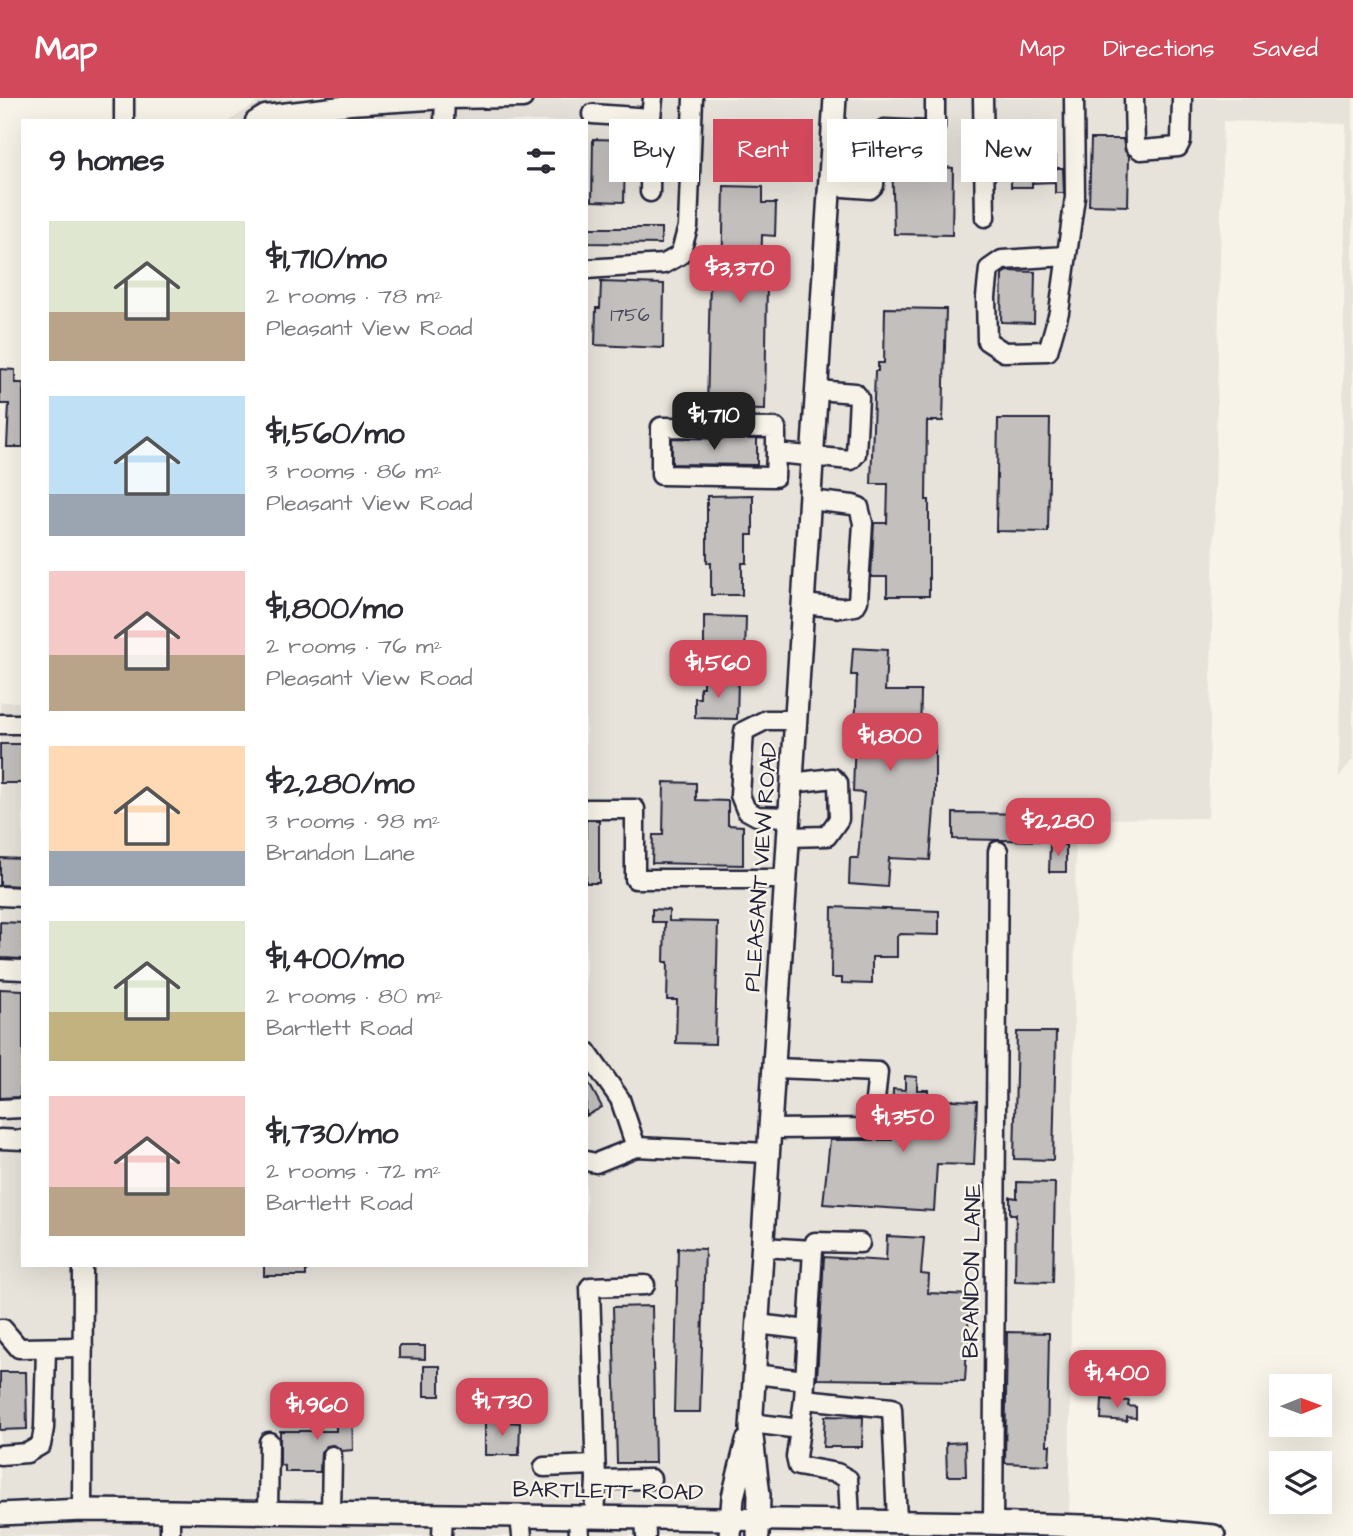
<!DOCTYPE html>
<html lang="en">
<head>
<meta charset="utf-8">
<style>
  :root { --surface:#fff; --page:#f7f7f7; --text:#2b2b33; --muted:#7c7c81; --accent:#d1495b }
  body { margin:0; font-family:"Architects Daughter",sans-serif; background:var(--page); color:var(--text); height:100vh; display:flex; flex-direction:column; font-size:26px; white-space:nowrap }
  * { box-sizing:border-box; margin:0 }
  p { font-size:23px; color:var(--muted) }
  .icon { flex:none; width:38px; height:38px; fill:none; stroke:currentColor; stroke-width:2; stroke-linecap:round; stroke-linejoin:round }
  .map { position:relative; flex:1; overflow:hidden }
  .details { position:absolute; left:21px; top:21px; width:567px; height:1148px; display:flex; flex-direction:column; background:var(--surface); border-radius:0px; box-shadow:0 7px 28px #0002 }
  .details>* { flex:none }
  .guide { position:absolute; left:609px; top:21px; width:639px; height:63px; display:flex; gap:14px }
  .needle { width:46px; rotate:89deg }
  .tools { position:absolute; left:1269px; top:1276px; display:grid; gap:14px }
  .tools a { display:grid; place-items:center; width:63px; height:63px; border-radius:0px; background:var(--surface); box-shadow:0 7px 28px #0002; font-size:35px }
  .price { position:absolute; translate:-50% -60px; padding:0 16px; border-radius:14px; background:var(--accent); color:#fff; font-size:23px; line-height:46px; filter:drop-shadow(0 2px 4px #0008) }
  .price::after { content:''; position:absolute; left:50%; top:42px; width:21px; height:16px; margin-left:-10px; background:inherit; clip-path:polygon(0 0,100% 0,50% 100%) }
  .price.active { background:#222; color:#fff }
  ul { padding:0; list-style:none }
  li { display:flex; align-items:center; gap:21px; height:175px; padding:0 28px }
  li span { display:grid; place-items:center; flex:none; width:196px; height:140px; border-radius:0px; color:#555 }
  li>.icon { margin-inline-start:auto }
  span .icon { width:84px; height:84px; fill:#fffc; stroke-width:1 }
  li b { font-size:30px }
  h2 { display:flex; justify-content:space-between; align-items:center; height:84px; padding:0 28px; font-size:30px }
  .tag { padding:0 24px; border-radius:0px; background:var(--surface); box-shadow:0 7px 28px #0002; font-size:24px; line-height:63px }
  .tag.active { background:var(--accent); color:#fff }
  header { display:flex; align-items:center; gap:42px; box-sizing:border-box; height:98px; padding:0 35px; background:var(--accent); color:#fff }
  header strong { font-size:33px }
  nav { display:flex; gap:38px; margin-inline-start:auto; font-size:24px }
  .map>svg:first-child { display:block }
  .built { fill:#e7e3db }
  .building { fill:#c2bfbd; stroke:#22223b; stroke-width:2 }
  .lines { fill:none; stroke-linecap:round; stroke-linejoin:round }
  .minor-casing { stroke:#22223b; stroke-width:23 }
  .major-casing { stroke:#22223b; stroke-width:26 }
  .minor { stroke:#f7f3e8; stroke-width:18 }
  .major { stroke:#f7f3e8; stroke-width:21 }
  .labels { text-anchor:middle; stroke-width:5; stroke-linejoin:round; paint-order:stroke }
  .number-label { font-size:19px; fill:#4a495c }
  .street-label { font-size:23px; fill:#22223b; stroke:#f7f3e8 }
</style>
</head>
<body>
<header>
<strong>Map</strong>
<nav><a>Map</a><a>Directions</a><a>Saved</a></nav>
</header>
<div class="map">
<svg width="1353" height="1438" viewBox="0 0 1353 1438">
  <rect width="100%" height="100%" fill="#f7f3e8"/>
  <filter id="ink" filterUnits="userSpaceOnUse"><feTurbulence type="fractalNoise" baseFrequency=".0143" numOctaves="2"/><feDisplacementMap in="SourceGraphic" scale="14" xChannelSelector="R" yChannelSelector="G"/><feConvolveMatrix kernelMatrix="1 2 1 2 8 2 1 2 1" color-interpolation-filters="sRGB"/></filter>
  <g filter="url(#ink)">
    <!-- built -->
    <path class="built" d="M264 0H1353V661L1339 679 1346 26 1223 23 1208 720 1076 721 1069 1438H0V604H23V1167H586V23H229Z"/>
    <!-- building -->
    <g class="building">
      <path d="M593 41 630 42 629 57H625L624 104 592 103Z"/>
      <path d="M1011 41H1033V53H1052V58H1056V70H1063L1064 95H1055V84L1032 85V89H1011V72H1008Z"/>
      <path d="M1091 41H1123L1125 53 1129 58 1128 108 1089 107Z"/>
      <path d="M892 53 906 54V57H944V69L953 70 952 137 894 136Z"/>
      <path d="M724 88 763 89V105H776L775 138 762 137 761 185H767L765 312 707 311 710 183H722Z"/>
      <path d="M586 130H661V146L586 145Z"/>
      <path d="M1007 173 1035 174 1034 225 1001 224 1002 176Z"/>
      <path d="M601 184 664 186 663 250 595 247 596 210H600Z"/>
      <path d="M885 210 946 211 943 323H927L926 402H929V498H887V479H871L874 425H887L888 386H871L875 273H878V265H884Z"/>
      <path d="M0 271 15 272V285H23V349H7L9 306H0Z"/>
      <path d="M998 321H1050L1048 434 996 433Z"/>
      <path d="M672 340 757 341V367L672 366Z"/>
      <path d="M753 397V437H747V465H742V497H711V465H707V398Z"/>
      <path d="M704 518 746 519 745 559 704 558Z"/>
      <path d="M853 550 887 552 885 593H921L920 646 935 647V698L930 762 889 760 887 789 849 786 850 760H858L864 695 853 694 857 577H851Z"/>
      <path d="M703 582H738L737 621 695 620V600H700V589H703Z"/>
      <rect x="0" y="646" width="23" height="39"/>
      <path d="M664 684 696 685V702L728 703V727L743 728V767L652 765 653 737H663Z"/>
      <path d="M953 715 1049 716V743L953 741Z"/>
      <rect x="586" y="722" width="13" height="63"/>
      <path d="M1050 746 1066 747V774H1049Z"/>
      <path d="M0 760 23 761V788L0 787Z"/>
      <path d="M832 809 939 813V837L900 836 897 838V859H872V886L842 885V880H831Z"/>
      <path d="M652 811 669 812V823L718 824 715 946 676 945 677 902H667L668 864H664L665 824H652Z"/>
      <path d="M0 824 23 825V861L0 860Z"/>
      <path d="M0 891 23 892V973H21L20 999 0 1000Z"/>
      <path d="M1017 934H1056L1053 1062 1014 1061Z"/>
      <path d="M905 978 917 979V992H928V1001L977 1003 974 1067 937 1066 934 1113 823 1106 830 1042H892L893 991 905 992Z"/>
      <path d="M586 980 602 1009 586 1018Z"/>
      <path d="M1017 1084 1055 1085 1053 1184 1015 1183 1016 1116H1010V1099L1017 1100Z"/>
      <path d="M887 1138 924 1140 921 1176 929 1177 928 1195 970 1197 965 1283 817 1281 824 1159 886 1163Z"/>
      <path d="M678 1150 705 1151 700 1314H674Z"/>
      <rect x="264" y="1167" width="42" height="11"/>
      <path d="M652 1208 655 1365H617L613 1209Z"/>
      <path d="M1007 1234 1049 1235 1047 1347H1050L1049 1367 1005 1365Z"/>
      <path d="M399 1248H425V1261L399 1260Z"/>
      <rect x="424" y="1268" width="16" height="30"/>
      <path d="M0 1274H26L27 1331 0 1332Z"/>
      <path d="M336 1300H352L353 1352 342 1353 333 1347 327 1348 321 1354 320 1374H285V1368L280 1367V1333H336Z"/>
      <path d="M1102 1301 1129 1303 1128 1308 1136 1309V1320L1127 1319V1323L1101 1321Z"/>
      <path d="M825 1318 863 1319 862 1349H823Z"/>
      <path d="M492 1323 520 1325 519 1357H485V1324Z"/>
      <path d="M965 1344 966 1378H947L946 1345Z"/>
    </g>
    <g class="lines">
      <defs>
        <g id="minor">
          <path d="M983 0 985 119"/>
          <path d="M1134 0 1135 48 1141 52 1178 49 1181 43 1182 0"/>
          <path d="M592 16 651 20 650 94"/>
          <path d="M651 20 653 0"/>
          <path d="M124 23V0"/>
          <path d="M255 23 265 17 350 7 445 1 523 0"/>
          <path d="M444 23 445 1"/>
          <path d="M830 88 870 91 874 87 878 36 884 31 928 33 935 29V0"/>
          <path d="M1066 158 1002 162 989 171 986 199 987 243 1004 254 1048 253 1059 214 1075 99 1074 0"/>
          <path d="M586 171 664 166 680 157 688 129 693 0"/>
          <path d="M776 355 775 379 661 377V329L776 330V355L851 362 856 356 859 300 855 295 817 292"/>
          <path d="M803 506 842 510 855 508 858 503 863 425 859 409 853 407 810 402"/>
          <path d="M0 626H23"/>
          <path d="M586 711H635V781H786"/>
          <path d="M790 719 757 718 746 712 740 697 744 633 766 622H796"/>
          <path d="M788 739 827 738 839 721 838 685 833 680 792 685"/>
          <path d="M0 798 23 799"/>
          <path d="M0 871 23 872"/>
          <path d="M586 953 620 1001 636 1049"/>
          <path d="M0 1011 23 1010"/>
          <path d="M770 1031 872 1030 878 974 774 970"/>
          <path d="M0 1041 23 1042"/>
          <path d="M586 1063 596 1065 636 1049 768 1055"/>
          <path d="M762 1149 813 1152 815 1144 860 1145"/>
          <path d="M813 1152 804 1301 892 1310 897 1423"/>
          <path d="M757 1226 808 1232"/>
          <path d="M0 1231H3L19 1250 83 1249"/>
          <path d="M754 1276 805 1282"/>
          <path d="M751 1325 800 1331 804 1301"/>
          <path d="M800 1331 796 1359 798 1368 837 1375 848 1381 850 1422"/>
          <path d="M0 1357 27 1355 41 1347 44 1330 46 1250"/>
          <path d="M544 1369 595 1367"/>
          <path d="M596 1382 651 1381"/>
          <path d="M82 1412 83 1167"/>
          <path d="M268 1414 269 1344"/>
          <path d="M331 1415 332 1358"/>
          <path d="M520 1417 522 1438"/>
          <path d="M578 1418 579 1438"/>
          <path d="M594 1418 596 1382 590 1189 645 1187"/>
          <path d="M645 1419 646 1438"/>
          <path d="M993 1425 998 753"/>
          <path d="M170 1438V1413"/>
          <path d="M442 1438 443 1416"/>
        </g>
        <g id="major">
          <path d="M0 1416 82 1412 170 1413 986 1425 1116 1429 1214 1438"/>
          <path d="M730 1438 733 1399 747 1343"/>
          <path d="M758 1438 759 1397 751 1331 835 0"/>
        </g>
      </defs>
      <!-- minor casing -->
      <use href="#minor" class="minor-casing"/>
      <!-- major casing -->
      <use href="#major" class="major-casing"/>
      <!-- minor -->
      <use href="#minor" class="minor"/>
      <!-- major -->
      <use href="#major" class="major"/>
    </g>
  </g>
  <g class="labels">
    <!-- number labels -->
    <g class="number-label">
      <text x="630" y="223">1756</text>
    </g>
    <!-- street labels -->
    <g class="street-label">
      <text transform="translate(760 769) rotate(-86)" y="8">PLEASANT VIEW ROAD</text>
      <text transform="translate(971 1173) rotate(-89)" y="8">BRANDON LANE</text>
      <text transform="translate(608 1392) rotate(1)" y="8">BARTLETT ROAD</text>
    </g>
  </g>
</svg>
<div class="tools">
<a><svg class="needle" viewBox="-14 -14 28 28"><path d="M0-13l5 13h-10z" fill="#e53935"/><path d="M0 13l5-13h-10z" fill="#7c7c81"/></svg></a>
<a><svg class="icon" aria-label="layers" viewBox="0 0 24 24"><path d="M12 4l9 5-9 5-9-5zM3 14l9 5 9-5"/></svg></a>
</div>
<b class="price" style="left:740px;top:207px">$3,370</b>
<b class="price active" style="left:714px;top:354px">$1,710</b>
<b class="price" style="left:718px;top:602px">$1,560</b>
<b class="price" style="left:890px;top:675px">$1,800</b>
<b class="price" style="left:1058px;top:760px">$2,280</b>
<b class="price" style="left:903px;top:1056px">$1,350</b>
<b class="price" style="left:1117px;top:1312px">$1,400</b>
<b class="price" style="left:502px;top:1340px">$1,730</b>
<b class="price" style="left:317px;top:1344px">$1,960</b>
<div class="guide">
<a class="tag">Buy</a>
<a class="tag active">Rent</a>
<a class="tag">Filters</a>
<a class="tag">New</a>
</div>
<section class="details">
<h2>9 homes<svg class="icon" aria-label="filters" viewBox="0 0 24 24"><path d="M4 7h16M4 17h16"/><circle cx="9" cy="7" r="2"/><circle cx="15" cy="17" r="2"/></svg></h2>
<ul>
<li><span style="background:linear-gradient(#dfe7d0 65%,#b9a48a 0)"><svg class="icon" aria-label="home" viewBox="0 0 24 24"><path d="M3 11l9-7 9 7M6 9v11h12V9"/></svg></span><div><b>$1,710/mo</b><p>2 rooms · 78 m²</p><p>Pleasant View Road</p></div></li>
<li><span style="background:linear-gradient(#bfe0f5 70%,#9aa5b1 0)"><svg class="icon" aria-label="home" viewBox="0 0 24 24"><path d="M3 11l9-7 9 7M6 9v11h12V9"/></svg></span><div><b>$1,560/mo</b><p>3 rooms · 86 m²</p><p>Pleasant View Road</p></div></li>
<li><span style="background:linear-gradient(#f6c9c9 60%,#b9a48a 0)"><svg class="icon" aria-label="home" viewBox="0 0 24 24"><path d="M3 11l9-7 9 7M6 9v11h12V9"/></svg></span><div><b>$1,800/mo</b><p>2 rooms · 76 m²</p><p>Pleasant View Road</p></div></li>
<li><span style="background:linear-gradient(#ffd9b3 75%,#9aa5b1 0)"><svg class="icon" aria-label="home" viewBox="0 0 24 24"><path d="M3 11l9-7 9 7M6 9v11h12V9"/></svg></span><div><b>$2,280/mo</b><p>3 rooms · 98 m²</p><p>Brandon Lane</p></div></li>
<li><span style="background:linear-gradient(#dfe7d0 65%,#c2b280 0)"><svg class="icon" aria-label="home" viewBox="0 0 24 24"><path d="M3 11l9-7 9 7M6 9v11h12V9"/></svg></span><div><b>$1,400/mo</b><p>2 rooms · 80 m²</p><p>Bartlett Road</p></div></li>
<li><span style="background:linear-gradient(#f6c9c9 65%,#b9a48a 0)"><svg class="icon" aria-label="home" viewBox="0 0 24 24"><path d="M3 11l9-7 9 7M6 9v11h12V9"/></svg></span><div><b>$1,730/mo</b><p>2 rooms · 72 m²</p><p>Bartlett Road</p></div></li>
</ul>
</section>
</div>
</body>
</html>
